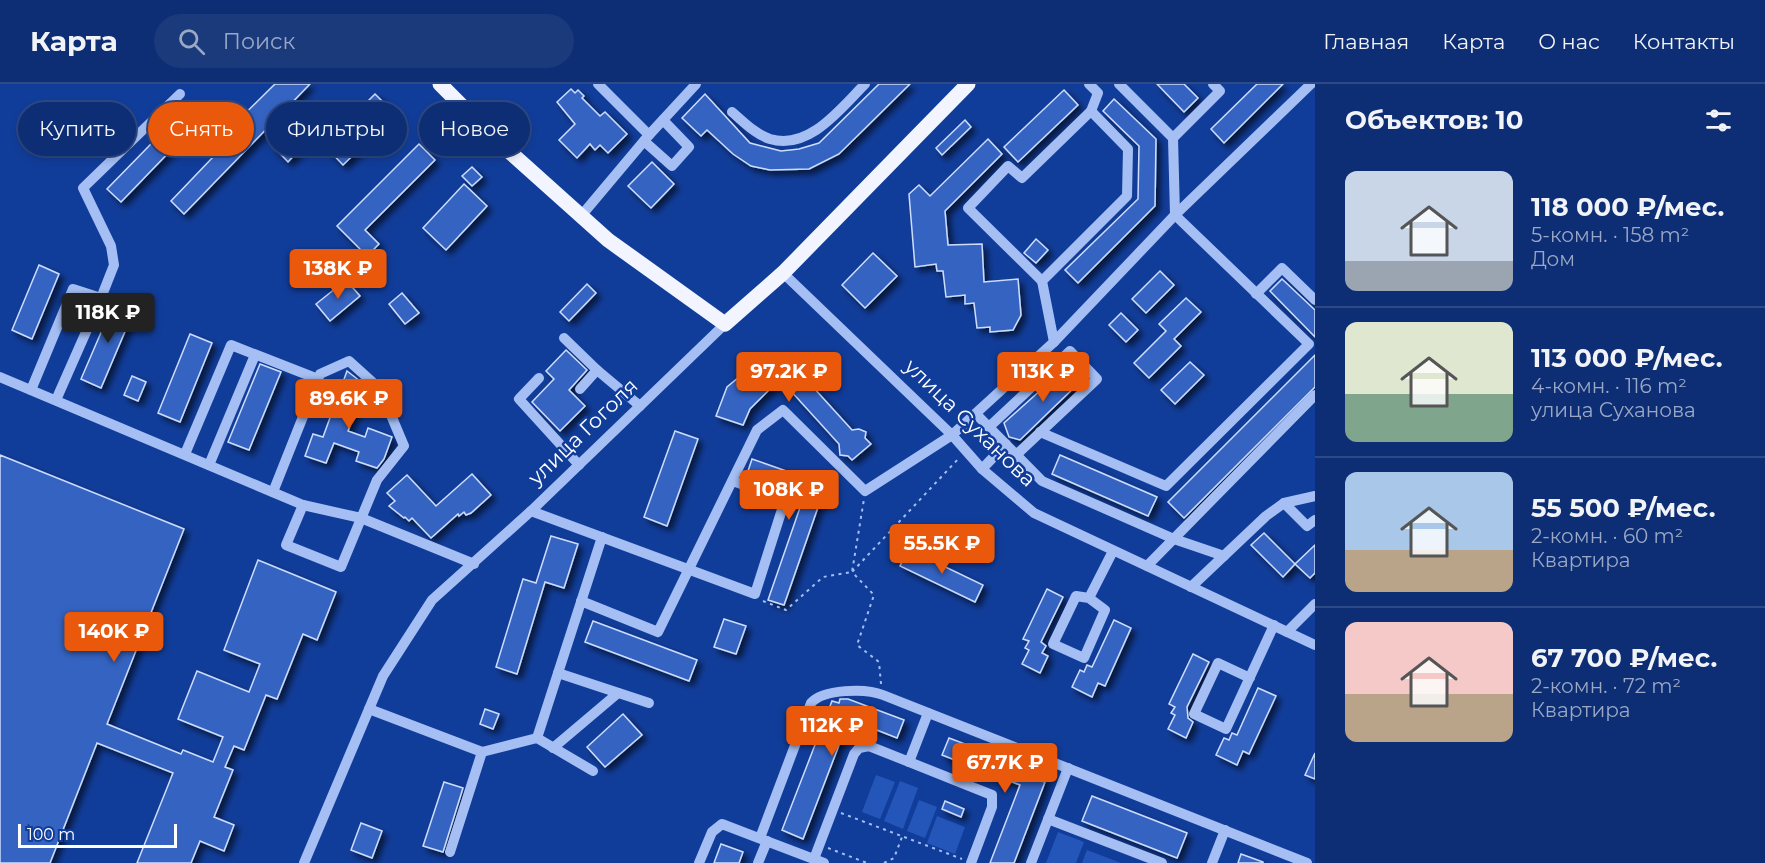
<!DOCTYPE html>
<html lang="ru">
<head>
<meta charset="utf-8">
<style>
  :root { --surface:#0d2e74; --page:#1b3a7c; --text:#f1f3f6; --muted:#9aa8c5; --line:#2d4a86; --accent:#ea580c }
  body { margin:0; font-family:Montserrat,sans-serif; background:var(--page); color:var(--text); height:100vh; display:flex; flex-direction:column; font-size:22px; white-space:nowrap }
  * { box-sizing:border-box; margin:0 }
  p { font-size:20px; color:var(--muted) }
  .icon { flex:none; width:33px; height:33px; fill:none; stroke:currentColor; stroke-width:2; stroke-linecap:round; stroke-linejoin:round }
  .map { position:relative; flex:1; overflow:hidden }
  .panel { display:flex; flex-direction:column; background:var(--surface); width:450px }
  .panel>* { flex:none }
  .hud { position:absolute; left:18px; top:18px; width:570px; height:54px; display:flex; gap:12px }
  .scale { position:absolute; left:18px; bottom:15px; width:159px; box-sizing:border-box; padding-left:6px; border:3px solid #fff; border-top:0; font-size:16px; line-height:21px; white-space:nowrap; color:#fff; -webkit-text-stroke:4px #113d9a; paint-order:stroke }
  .price { position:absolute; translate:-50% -51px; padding:0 14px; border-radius:6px; background:var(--accent); color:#fff; font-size:20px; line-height:39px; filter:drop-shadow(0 2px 3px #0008) }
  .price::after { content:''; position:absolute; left:50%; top:36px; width:18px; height:14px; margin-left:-9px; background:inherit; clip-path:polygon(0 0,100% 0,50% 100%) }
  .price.current { background:#222; color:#fff }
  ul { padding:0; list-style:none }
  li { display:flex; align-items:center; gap:18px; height:150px; padding:0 30px }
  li+li { border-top:2px solid var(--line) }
  li span { display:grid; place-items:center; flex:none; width:168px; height:120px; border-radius:12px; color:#555 }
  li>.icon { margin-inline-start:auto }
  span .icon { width:72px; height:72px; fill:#fffc; stroke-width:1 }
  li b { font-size:26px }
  h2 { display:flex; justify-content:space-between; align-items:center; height:72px; padding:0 30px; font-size:26px }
  .pill { padding:0 21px; border-radius:27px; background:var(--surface); box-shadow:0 3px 9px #0003,0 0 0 2px var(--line); font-size:21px; line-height:54px }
  .pill.current { background:var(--accent); color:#fff }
  header { display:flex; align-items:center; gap:36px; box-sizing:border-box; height:84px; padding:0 30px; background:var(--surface); border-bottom:2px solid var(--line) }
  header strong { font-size:28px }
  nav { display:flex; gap:33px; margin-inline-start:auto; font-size:21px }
  .search { width:420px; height:54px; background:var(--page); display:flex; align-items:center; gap:15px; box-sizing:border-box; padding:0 21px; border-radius:33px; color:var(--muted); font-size:22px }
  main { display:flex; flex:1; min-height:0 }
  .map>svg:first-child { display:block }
  .green { fill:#2455b9 }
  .building { fill:#3563c1; stroke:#cdddfe; stroke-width:1.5; filter:url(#shadow) }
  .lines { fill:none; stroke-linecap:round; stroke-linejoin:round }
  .path { stroke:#a5bff4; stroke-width:2; stroke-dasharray:3 4.5; stroke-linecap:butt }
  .minor { stroke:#a5bff4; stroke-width:10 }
  .major { stroke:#f2f5ff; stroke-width:15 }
  .labels { text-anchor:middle; stroke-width:5; stroke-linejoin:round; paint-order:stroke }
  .street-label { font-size:21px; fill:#fff; stroke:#113d9a }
</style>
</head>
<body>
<header>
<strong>Карта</strong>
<div class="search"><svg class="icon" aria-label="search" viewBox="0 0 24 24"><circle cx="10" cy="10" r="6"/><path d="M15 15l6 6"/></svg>Поиск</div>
<nav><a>Главная</a><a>Карта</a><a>О нас</a><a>Контакты</a></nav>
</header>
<main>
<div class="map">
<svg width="1315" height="779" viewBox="0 0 1315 779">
  <defs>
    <filter id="shadow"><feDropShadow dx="4.5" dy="4.5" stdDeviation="3" flood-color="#0009"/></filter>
  </defs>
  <rect width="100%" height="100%" fill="#113d9a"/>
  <!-- green -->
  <g class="green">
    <path d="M876 691 895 698 880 735 862 728Z"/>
    <path d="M900 697 918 704 903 745 884 737Z"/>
    <path d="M919 716 937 723 925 754 907 747Z"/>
    <path d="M937 732 965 743 955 770 927 759Z"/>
    <path d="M1058 748 1084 758 1076 779H1046Z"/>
    <path d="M1087 766 1121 779H1082Z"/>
  </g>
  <!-- building -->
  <g class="building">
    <path d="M275 0H310L184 130 171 117 214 72 208 66Z"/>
    <path d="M879 0H910L839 70 809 85 770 86 751 82 733 70 707 46 701 52 682 34 705 10 750 59 781 67 799 65 819 59Z"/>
    <path d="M1157 0H1184L1198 14 1184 28Z"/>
    <path d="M1257 0H1283L1224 59 1211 45Z"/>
    <path d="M571 5 575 9 578 6 584 12 582 14 600 32 605 28 627 50 608 69 600 61 595 66 590 60 577 74 559 56 575 40 557 18Z"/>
    <path d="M1064 6 1078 21 1018 78 1004 63Z"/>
    <path d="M375 10 400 35 386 49 381 44 343 81 311 47 325 34 348 59 373 36 361 24Z"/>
    <path d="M1114 15 1156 55 1155 122 1078 199 1065 186 1138 115 1139 62 1103 27Z"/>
    <path d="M189 21 202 34 121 118 107 105Z"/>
    <path d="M965 36 971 43 942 71 936 64Z"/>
    <path d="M285 52 299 66 288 78 274 63Z"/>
    <path d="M988 55 1002 70 945 127 948 161 982 160 984 198 1018 195 1021 231 1013 246 990 248V243L977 244 974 219 965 220V211L946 213 943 187H937L936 180 915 183 909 110 919 101 930 112Z"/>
    <path d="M419 60 435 76 365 146 379 160 367 172 337 142Z"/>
    <path d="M652 78 674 100 651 124 628 102Z"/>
    <path d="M472 83 482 93 472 102 462 92Z"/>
    <path d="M464 100 487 122 446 166 423 144Z"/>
    <path d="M1036 155 1048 166 1036 179 1024 169Z"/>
    <path d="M873 169 897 192 865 224 842 201Z"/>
    <path d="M39 181 59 190 32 255 12 246Z"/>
    <path d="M1160 187 1174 201 1146 229 1132 215Z"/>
    <path d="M1282 195 1315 226V253L1270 207Z"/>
    <path d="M346 196 360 212 330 237 316 220Z"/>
    <path d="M587 200 596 209 569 237 560 228Z"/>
    <path d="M402 209 419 229 405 240 389 220Z"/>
    <path d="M1186 214 1201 228 1174 255 1181 262 1149 294 1134 279 1166 247 1159 240Z"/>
    <path d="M115 216 135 224 101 304 81 295Z"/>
    <path d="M1121 229 1138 246 1126 258 1109 241Z"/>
    <path d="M190 250 212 259 180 338 158 329Z"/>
    <path d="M566 266 587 286 569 306 585 322 560 347 532 318 554 295 546 287Z"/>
    <path d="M782 269 852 346 859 345 866 348 865 354 871 360 852 376 848 372 840 371 839 360 780 295 750 325 743 341 716 332 727 303 750 284 758 290Z"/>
    <path d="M1315 271V303L1184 434 1168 418Z"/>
    <path d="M1190 278 1204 291 1175 320 1161 306Z"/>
    <path d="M1071 279 1085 293 1020 356 1009 353 1004 339Z"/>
    <path d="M260 280 281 288 249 366 228 358Z"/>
    <path d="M347 287 365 301 348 347 365 353 368 344 392 353 384 375 377 384 356 377 359 368 334 359 326 379 305 372 313 350 323 353Z"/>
    <path d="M132 292 146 298 138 317 124 311Z"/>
    <path d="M675 347 698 355 667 442 644 433Z"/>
    <path d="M0 371 184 445 107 640 181 670 183 666 213 678 223 653 178 635 197 587 249 608 260 580 224 566 258 476 336 508 317 556 303 550 277 615 266 611 244 666 234 662 225 683 233 686 214 733 234 741 224 767 200 757 191 779H137L173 689 97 659 50 779H0Z"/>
    <path d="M1060 371 1157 413 1148 432 1052 390Z"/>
    <path d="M752 375 809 395 807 401 824 406 784 521 768 516 804 412 746 393Z"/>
    <path d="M472 390 491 411 471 429 466 431 464 428 459 432 458 430 431 454 412 434 409 437 405 433 404 434 389 422 395 417 387 409 407 391 436 422Z"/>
    <path d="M1264 449 1295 480 1283 493 1251 461Z"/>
    <path d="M551 452 578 460 564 504 545 498 517 590 496 583 523 495 536 499Z"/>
    <path d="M1315 461V489L1310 494 1295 480Z"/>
    <path d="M908 465 983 501 975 518 900 482Z"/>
    <path d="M1047 505 1063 513 1041 558 1046 562 1042 569 1048 572 1040 589 1022 580 1029 566 1025 564 1029 557 1023 555Z"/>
    <path d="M724 535 746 542 736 570 714 563Z"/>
    <path d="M1114 536 1131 544 1105 602 1098 599 1092 613 1072 603 1080 586 1084 588 1087 581 1092 583Z"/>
    <path d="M593 537 697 576 689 597 585 558Z"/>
    <path d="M1193 570 1209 578 1187 623 1188 634 1193 638 1186 654 1168 645 1175 631 1171 629 1175 623 1169 620Z"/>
    <path d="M1258 604 1276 612 1249 670 1243 667 1237 681 1216 671 1224 654 1229 656 1232 649 1237 651Z"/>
    <path d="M840 615H848L904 636 897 654 849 635 803 755 782 746 832 617 839 619Z"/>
    <path d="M485 625 499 630 493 645 480 640Z"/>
    <path d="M623 630 642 651 605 683 587 663Z"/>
    <path d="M949 654 1044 690 1041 697 1045 698 1014 779H990L1020 701 942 671Z"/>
    <path d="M1315 669V695L1305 691Z"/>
    <path d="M444 698 463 704 443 768 423 762Z"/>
    <path d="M1092 712 1187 749 1177 774 1082 737Z"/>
    <path d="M945 717 964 725 961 733 942 725Z"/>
    <path d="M361 739 382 747 372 774 351 766Z"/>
    <path d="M721 760 743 768 739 779H714Z"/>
    <path d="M1241 770 1263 778V779H1238Z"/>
  </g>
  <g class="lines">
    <!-- path -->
    <g class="path">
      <path d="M763 517 786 526 823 493 852 488 864 415"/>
      <path d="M881 600 879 578 857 561 874 511 852 488 960 373"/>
      <path d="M841 729 962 775"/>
      <path d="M828 764 867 779"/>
      <path d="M884 779 894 774 902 753"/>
    </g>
    <!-- minor -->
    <g class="minor">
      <path d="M598 0 649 51"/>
      <path d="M732 28C744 38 755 50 770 55 809 67 841 24 865 0"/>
      <path d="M1173 54 1220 7 1213 0"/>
      <path d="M644 57 672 82 689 63 663 36"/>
      <path d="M581 132 649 51 696 0"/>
      <path d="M783 189 952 351 982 385 1034 429 1315 561"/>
      <path d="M1042 197 968 124 1008 82 1022 94 1091 27 1098 9 1089 0"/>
      <path d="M1256 210 1282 184 1315 216"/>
      <path d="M101 214 114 181 111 162 83 104 180 10"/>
      <path d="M564 254 597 286 640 322"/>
      <path d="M1054 258 1175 131 1311 0"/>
      <path d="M0 293 303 421 361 434 474 480"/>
      <path d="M539 294 519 315 579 381"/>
      <path d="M580 305 597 286"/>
      <path d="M31 306 73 205 101 214 56 316"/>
      <path d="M977 331 1042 397 1174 455 1224 472"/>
      <path d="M989 343 1070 267 1097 295 1016 371"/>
      <path d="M1040 348 1166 402 1309 260 1175 131 1173 54 1119 0"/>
      <path d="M185 370 231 261 318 295"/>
      <path d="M209 381 255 271"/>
      <path d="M982 385 1006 360"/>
      <path d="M273 408 320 290 349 277 380 305 404 362 377 396 341 483 286 461 303 421"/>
      <path d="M1284 419 1307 442 1315 436"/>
      <path d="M531 427 755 510 785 416 733 397"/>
      <path d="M1147 482 1315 311"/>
      <path d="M1191 503 1266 432 1284 419 1315 412"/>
      <path d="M1089 514 1105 526 1084 574 1053 560 1076 512 1089 514 1113 467"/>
      <path d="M581 517 658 548 757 346 783 326 865 407 952 351 1054 258 1042 197 1127 112 1128 65 1091 27"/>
      <path d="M1287 548 1315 520"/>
      <path d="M558 589 649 619"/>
      <path d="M1250 594 1218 579 1194 630 1226 645 1274 541"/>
      <path d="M369 625 482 668 537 654 593 687"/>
      <path d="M537 654 602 453"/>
      <path d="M553 664 618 609"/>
      <path d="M909 678 928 629"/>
      <path d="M1048 735 1162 779"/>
      <path d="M760 754 811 619C823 605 866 604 883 611L1307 779"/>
      <path d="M450 768 482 668"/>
      <path d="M814 775 854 670 859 664 869 662 992 711V723L971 779"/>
      <path d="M304 779 383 592 432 516 531 427 725 240"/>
      <path d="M699 779 712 748 722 740 824 779"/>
      <path d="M758 779 767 757"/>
      <path d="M1031 779 1068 684"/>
      <path d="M1212 779 1225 746"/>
    </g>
    <!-- major -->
    <path class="major" d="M440 0 493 53 608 156 725 240 783 189 968 0"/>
  </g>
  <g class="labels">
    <!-- street labels -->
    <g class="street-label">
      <text transform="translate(970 339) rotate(44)" y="7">улица Суханова</text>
      <text transform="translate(583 348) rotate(-44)" y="7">улица Гоголя</text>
    </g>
  </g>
</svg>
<div class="scale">100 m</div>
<b class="price" style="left:338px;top:216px">138K ₽</b>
<b class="price current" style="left:108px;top:260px">118K ₽</b>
<b class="price" style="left:789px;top:319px">97.2K ₽</b>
<b class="price" style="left:1043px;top:319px">113K ₽</b>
<b class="price" style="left:349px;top:346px">89.6K ₽</b>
<b class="price" style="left:789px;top:437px">108K ₽</b>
<b class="price" style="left:942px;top:491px">55.5K ₽</b>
<b class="price" style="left:114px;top:579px">140K ₽</b>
<b class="price" style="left:832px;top:673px">112K ₽</b>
<b class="price" style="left:1005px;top:710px">67.7K ₽</b>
<div class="hud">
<a class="pill">Купить</a>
<a class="pill current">Снять</a>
<a class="pill">Фильтры</a>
<a class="pill">Новое</a>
</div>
</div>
<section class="panel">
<h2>Объектов: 10<svg class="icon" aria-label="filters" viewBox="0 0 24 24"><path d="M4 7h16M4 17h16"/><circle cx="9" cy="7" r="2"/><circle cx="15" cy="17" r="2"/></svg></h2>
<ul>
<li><span style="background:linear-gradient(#c9d6e8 75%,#9aa5b1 0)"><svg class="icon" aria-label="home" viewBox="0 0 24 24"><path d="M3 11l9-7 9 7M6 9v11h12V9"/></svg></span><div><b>118 000 ₽/мес.</b><p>5-комн. · 158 m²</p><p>Дом</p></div></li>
<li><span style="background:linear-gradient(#dfe7d0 60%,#7fa58c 0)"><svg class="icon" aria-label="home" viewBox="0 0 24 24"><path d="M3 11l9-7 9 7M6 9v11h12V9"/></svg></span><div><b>113 000 ₽/мес.</b><p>4-комн. · 116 m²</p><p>улица Суханова</p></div></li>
<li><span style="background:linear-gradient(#a9c7e8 65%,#b9a48a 0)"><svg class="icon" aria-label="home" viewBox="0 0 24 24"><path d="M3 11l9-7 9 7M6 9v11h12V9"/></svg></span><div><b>55 500 ₽/мес.</b><p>2-комн. · 60 m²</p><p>Квартира</p></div></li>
<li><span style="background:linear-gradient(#f6c9c9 60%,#b9a48a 0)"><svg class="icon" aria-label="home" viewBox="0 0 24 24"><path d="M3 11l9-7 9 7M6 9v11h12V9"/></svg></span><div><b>67 700 ₽/мес.</b><p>2-комн. · 72 m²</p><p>Квартира</p></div></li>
</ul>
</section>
</main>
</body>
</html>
